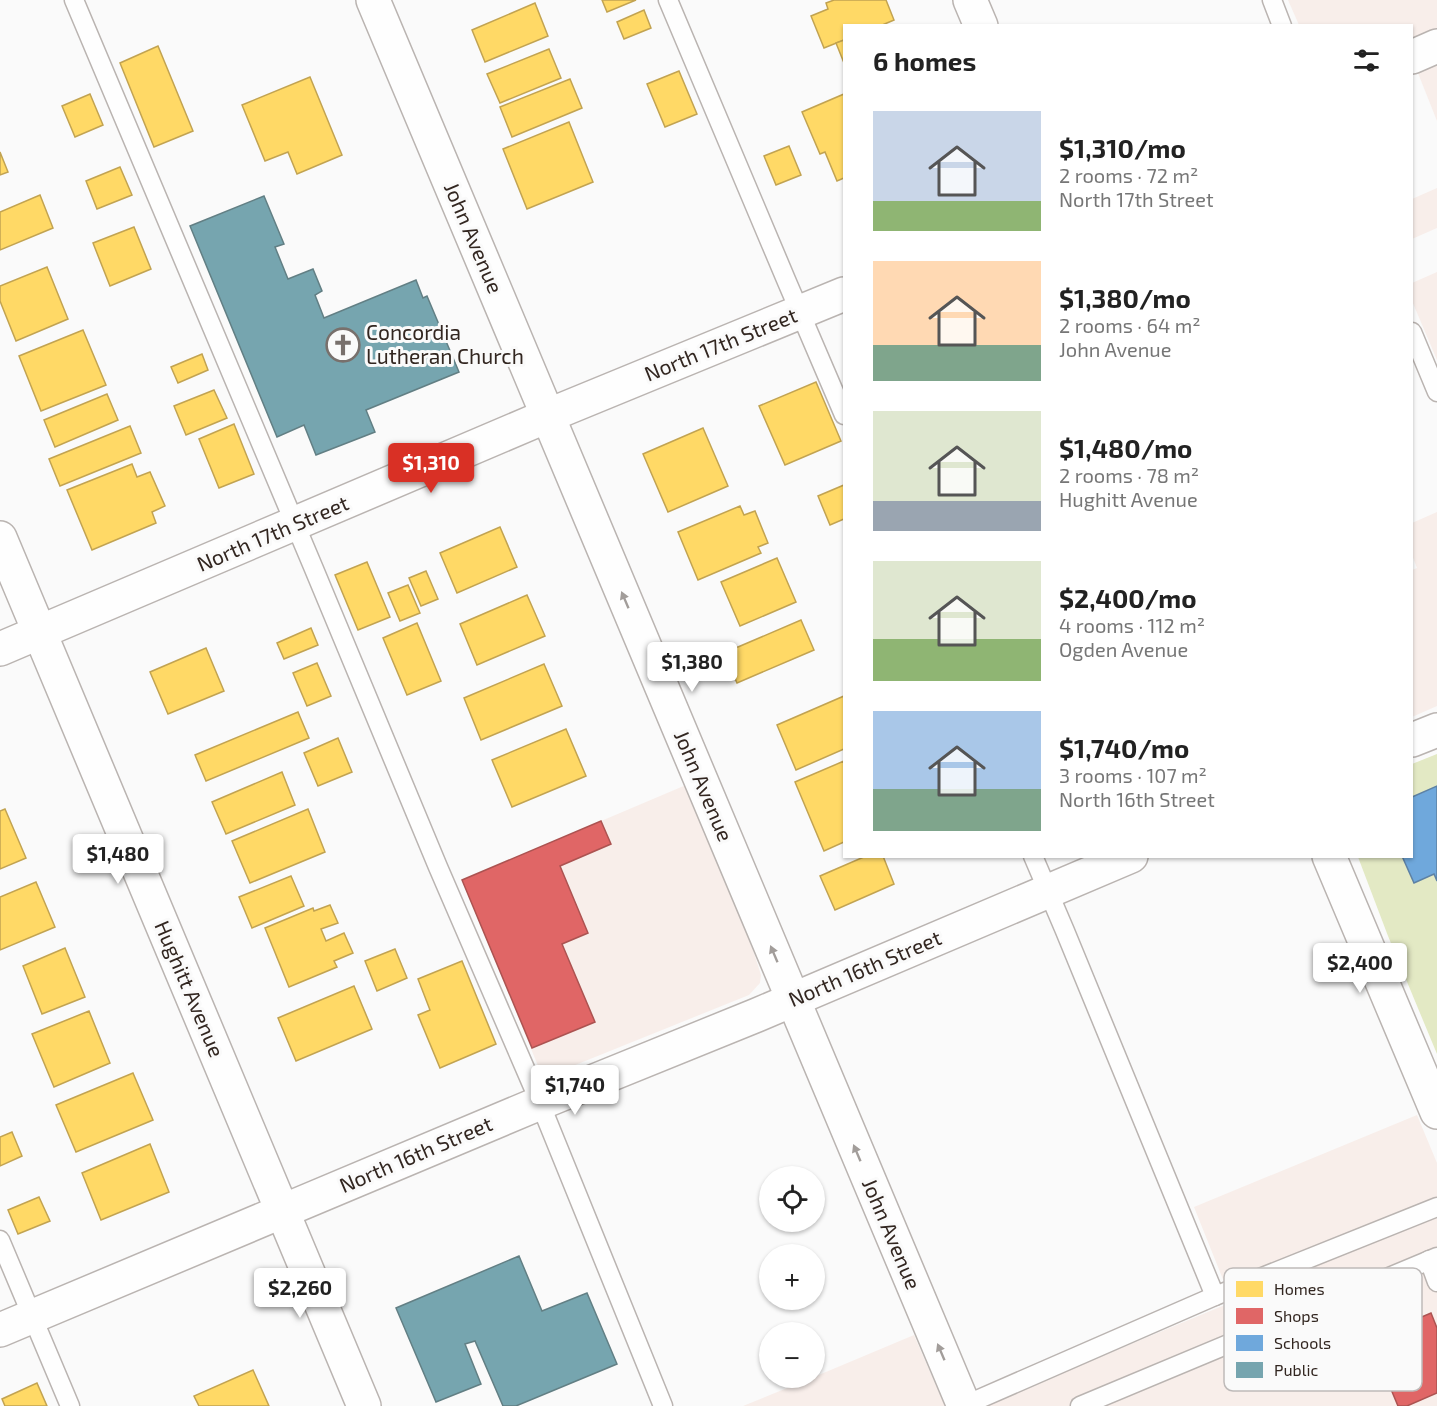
<!DOCTYPE html>
<html lang="en">
<head>
<meta charset="utf-8">
<style>
  :root { --surface:#fff; --page:#f2f2f2; --text:#222; --muted:#767676; --accent:#d93025 }
  body { margin:0; font-family:"Exo 2",sans-serif; background:var(--page); color:var(--text); height:100vh; display:flex; flex-direction:column; font-size:22px; white-space:nowrap }
  * { box-sizing:border-box; margin:0 }
  p { font-size:20px; color:var(--muted) }
  .icon { flex:none; width:33px; height:33px; fill:none; stroke:currentColor; stroke-width:2; stroke-linecap:round; stroke-linejoin:round }
  .map { position:relative; flex:1; overflow:hidden }
  .details { position:absolute; left:843px; top:24px; width:570px; height:834px; display:flex; flex-direction:column; background:var(--surface); border-radius:0px; box-shadow:0 2px 4px #0004 }
  .details>* { flex:none }
  .fabs { position:absolute; left:759px; top:1166px; display:grid; gap:12px }
  .fabs a { display:grid; place-items:center; width:66px; height:66px; border-radius:50%; background:var(--surface); box-shadow:0 2px 4px #0004; font-size:30px }
  .price { position:absolute; translate:-50% -51px; padding:0 14px; border-radius:6px; background:#fff; color:#222; font-size:20px; line-height:39px; filter:drop-shadow(0 2px 3px #0008) }
  .price::after { content:''; position:absolute; left:50%; top:36px; width:18px; height:14px; margin-left:-9px; background:inherit; clip-path:polygon(0 0,100% 0,50% 100%) }
  .price.current { background:var(--accent); color:#fff }
  ul { padding:0; list-style:none }
  li { display:flex; align-items:center; gap:18px; height:150px; padding:0 30px }
  li span { display:grid; place-items:center; flex:none; width:168px; height:120px; border-radius:0px; color:#555 }
  li>.icon { margin-inline-start:auto }
  span .icon { width:72px; height:72px; fill:#fffc; stroke-width:1 }
  li b { font-size:26px }
  h2 { display:flex; justify-content:space-between; align-items:center; height:72px; padding:0 30px; font-size:26px }
  .map>svg:first-child { display:block }
  .built { fill:#f8eeea }
  .green { fill:#e3e9c4 }
  .homes { fill:#ffd966; stroke:#c2a351; stroke-width:1.5 }
  .shops { fill:#e06666; stroke:#ac5351; stroke-width:1.5 }
  .schools { fill:#6fa8dc; stroke:#5d81a4; stroke-width:1.5 }
  .public { fill:#76a5af; stroke:#627f84; stroke-width:1.5 }
  .lines { fill:none; stroke-linecap:round; stroke-linejoin:round }
  .service-casing { stroke:#bab4b1; stroke-width:21 }
  .minor-casing { stroke:#bab4b1; stroke-width:36 }
  .service { stroke:#fefefe; stroke-width:18 }
  .minor { stroke:#fefefe; stroke-width:33 }
  .oneway { fill:#a29d9a }
  .labels { text-anchor:middle; stroke-width:6; stroke-linejoin:round; paint-order:stroke }
  .street-label { font-size:21px; fill:#322620; stroke:#fafafa }
  .poi-label { font-size:21px; fill:#322620; stroke:#fafafa; text-anchor:start }
  .key { fill:#fafafa; stroke:#bebab9; stroke-width:1.5 }
  .key-label { font-size:16px; fill:#322620 }
</style>
</head>
<body>
<div class="map">
<svg width="1437" height="1406" viewBox="0 0 1437 1406">
  <rect width="100%" height="100%" fill="#fafafa"/>
  <!-- built -->
  <g class="built">
    <path d="M1288 0H1437V121L1412 58V26L1299 25Z"/>
    <path d="M1437 188V228L1412 239V199Z"/>
    <path d="M1437 272V360L1412 301V283Z"/>
    <path d="M1437 512V706L1412 717V570L1417 568 1412 555V523Z"/>
    <path d="M686 785 753 950 761 975 760 983 749 995 543 1078 462 880Z"/>
    <path d="M1417 1115 1437 1163V1406H982L1232 1302 1194 1207Z"/>
    <path d="M914 1335 945 1406H743L814 1377Z"/>
  </g>
  <!-- green -->
  <path class="green" d="M1437 754V1054L1388 936 1358 857 1412 856V764Z"/>
  <!-- homes -->
  <g class="homes">
    <path d="M602 0H636L607 12Z"/>
    <path d="M834 0H886L894 20 880 26H844V40L824 48 811 16 828 9 826 3Z"/>
    <path d="M535 3 548 36 485 62 472 30Z"/>
    <path d="M644 10 651 28 624 39 617 22Z"/>
    <path d="M844 40V63L836 43Z"/>
    <path d="M158 46 193 131 154 147 120 63Z"/>
    <path d="M549 49 561 78 500 103 487 74Z"/>
    <path d="M679 71 697 114 665 127 647 84Z"/>
    <path d="M310 77 342 155 297 174 288 152 265 161 242 105Z"/>
    <path d="M570 79 582 108 512 137 500 107Z"/>
    <path d="M90 94 103 125 75 137 62 106Z"/>
    <path d="M844 94V178L837 181 825 152 820 154 802 112Z"/>
    <path d="M569 122 593 182 527 209 503 149Z"/>
    <path d="M789 146 801 175 776 185 764 156Z"/>
    <path d="M0 152 8 172 0 175Z"/>
    <path d="M120 167 132 195 97 209 86 181Z"/>
    <path d="M40 195 53 228 0 250V212Z"/>
    <path d="M134 227 151 269 110 286 93 243Z"/>
    <path d="M47 267 68 319 16 341 0 301V286Z"/>
    <path d="M83 330 106 385 41 411 19 356Z"/>
    <path d="M202 354 208 370 178 383 171 367Z"/>
    <path d="M816 382 841 441 785 465 759 406Z"/>
    <path d="M214 390 227 418 186 435 174 406Z"/>
    <path d="M107 394 118 420 55 447 44 420Z"/>
    <path d="M234 424 254 474 219 488 199 439Z"/>
    <path d="M130 426 141 453 60 486 49 459Z"/>
    <path d="M703 428 728 486 668 512 643 454Z"/>
    <path d="M132 464 137 477 150 472 165 506 152 512 156 523 92 550 67 490Z"/>
    <path d="M844 485V519L830 525 818 496Z"/>
    <path d="M740 506 744 515 755 511 768 543 758 547 761 553 698 580 678 532Z"/>
    <path d="M500 527 517 567 457 593 440 553Z"/>
    <path d="M777 558 796 602 740 626 721 582Z"/>
    <path d="M367 562 390 617 358 630 335 575Z"/>
    <path d="M426 571 438 599 421 606 409 578Z"/>
    <path d="M408 585 420 613 400 621 388 593Z"/>
    <path d="M527 595 545 636 477 665 460 624Z"/>
    <path d="M801 620 814 650 737 683 724 653Z"/>
    <path d="M417 623 441 681 407 695 383 638Z"/>
    <path d="M311 628 318 645 284 659 277 643Z"/>
    <path d="M206 648 224 691 168 714 150 672Z"/>
    <path d="M317 663 331 696 307 706 293 673Z"/>
    <path d="M544 664 562 706 481 740 464 698Z"/>
    <path d="M844 696V749L796 770 777 725Z"/>
    <path d="M298 712 309 738 206 781 195 755Z"/>
    <path d="M566 729 586 776 512 807 492 760Z"/>
    <path d="M338 738 352 772 318 786 304 753Z"/>
    <path d="M844 761V842L824 851 795 782Z"/>
    <path d="M282 772 295 805 226 834 212 802Z"/>
    <path d="M5 809 26 858 0 869V811Z"/>
    <path d="M308 809 325 852 250 883 232 841Z"/>
    <path d="M866 856H883L894 884 835 910 820 876Z"/>
    <path d="M291 876 304 906 252 928 239 897Z"/>
    <path d="M36 882 55 927 0 950V897Z"/>
    <path d="M330 905 338 923 321 929 326 941 344 933 353 953 334 961 337 967 289 987 265 928 313 908 314 911Z"/>
    <path d="M65 948 85 997 42 1014 23 966Z"/>
    <path d="M395 949 407 978 377 991 365 961Z"/>
    <path d="M462 961 496 1044 440 1068 418 1015 430 1010 418 979Z"/>
    <path d="M354 986 372 1029 296 1061 278 1018Z"/>
    <path d="M89 1011 110 1063 54 1087 32 1034Z"/>
    <path d="M133 1073 153 1120 76 1152 56 1105Z"/>
    <path d="M12 1132 22 1156 0 1166V1137Z"/>
    <path d="M150 1144 169 1192 101 1220 82 1173Z"/>
    <path d="M39 1197 50 1221 18 1234 8 1210Z"/>
    <path d="M253 1370 269 1406H199L194 1396Z"/>
    <path d="M37 1383 47 1406H5L2 1399Z"/>
  </g>
  <!-- shops -->
  <g class="shops">
    <path d="M601 821 611 844 560 866 588 933 562 944 595 1022 532 1048 462 880Z"/>
    <path d="M1431 1313 1437 1328V1393L1407 1406H1398L1370 1339Z"/>
  </g>
  <!-- schools -->
  <path class="schools" d="M1437 786V881L1434 874 1414 883 1402 856H1412V797Z"/>
  <!-- public -->
  <g class="public">
    <path d="M264 196 284 244 275 247 288 279 313 269 322 291 315 295 324 318 416 280 423 298 427 296 459 372 366 410 375 432 316 455 304 425 277 437 190 226Z"/>
    <path d="M519 1256 542 1311 587 1293 617 1364 516 1406H503L475 1341 465 1344 481 1384 436 1402 396 1308Z"/>
  </g>
  <g class="lines">
    <defs>
      <g id="service">
        <path d="M74 0 314 569 438 867 540 1103 663 1406"/>
        <path d="M668 0 787 282 844 415"/>
        <path d="M1272 0 1282 26"/>
        <path d="M1412 332 1437 392"/>
        <path d="M1033 856 1065 931 1215 1296"/>
        <path d="M0 1240 70 1406"/>
        <path d="M1429 1260 1437 1282"/>
        <path d="M963 1406 1215 1296 1437 1207"/>
        <path d="M1080 1406 1437 1257"/>
      </g>
      <g id="minor">
        <path d="M373 0 964 1406"/>
        <path d="M970 0 981 26"/>
        <path d="M1412 57 1437 46"/>
        <path d="M0 538 364 1406"/>
        <path d="M0 649 547 416 844 294"/>
        <path d="M1412 740 1437 730"/>
        <path d="M1329 856 1437 1112"/>
        <path d="M0 1330 540 1103 757 1015 1131 856"/>
      </g>
    </defs>
    <!-- service casing -->
    <use href="#service" class="service-casing"/>
    <!-- minor casing -->
    <use href="#minor" class="minor-casing"/>
    <!-- service -->
    <use href="#service" class="service"/>
    <!-- minor -->
    <use href="#minor" class="minor"/>
  </g>
  <!-- one-way arrows -->
  <defs><path id="oneway-solid" d="M-6-.8H1V-3.2L6.5 0L1 3.2V.8H-6Z" transform="scale(1.5)"/></defs>
  <g class="oneway">
    <use href="#oneway-solid" transform="translate(625 600) rotate(-113)"/>
    <use href="#oneway-solid" transform="translate(774 954) rotate(-113)"/>
    <use href="#oneway-solid" transform="translate(857 1153) rotate(-113)"/>
    <use href="#oneway-solid" transform="translate(941 1352) rotate(-113)"/>
  </g>
  <!-- icons -->
  <defs>
    <symbol id="church-ring" viewBox="-11 -11 22 22"><circle r="9.5" fill="#fafafa" stroke="#78706c" stroke-width="1.5"/><path d="M-1.2-6h2.4v3.5h3.3v2.4h-3.3V6h-2.4V-.1h-3.3v-2.4h3.3Z" fill="#78706c"/></symbol>
  </defs>
  <g fill-rule="evenodd">
    <use href="#church-ring" x="324" y="326" width="38" height="38"/>
  </g>
  <g class="labels">
    <!-- street labels -->
    <g class="street-label">
      <text transform="translate(473 238) rotate(67)" y="7">John Avenue</text>
      <text transform="translate(721 345) rotate(-22)" y="7">North 17th Street</text>
      <text transform="translate(273 534) rotate(-23)" y="7">North 17th Street</text>
      <text transform="translate(703 786) rotate(67)" y="7">John Avenue</text>
      <text transform="translate(865 969) rotate(-23)" y="7">North 16th Street</text>
      <text transform="translate(189 989) rotate(67)" y="7">Hughitt Avenue</text>
      <text transform="translate(416 1155) rotate(-23)" y="7">North 16th Street</text>
      <text transform="translate(891 1234) rotate(67)" y="7">John Avenue</text>
    </g>
    <!-- poi labels -->
    <g class="poi-label">
      <text x="366" y="340">Concordia<tspan x="366" dy="24">Lutheran Church</tspan></text>
    </g>
  </g>
  <!-- legend -->
  <rect x="1224" y="1268" width="198" height="123" rx="9" class="key"/>
  <rect x="1236" y="1281" width="27" height="16" fill="#ffd966"/>
  <rect x="1236" y="1308" width="27" height="16" fill="#e06666"/>
  <rect x="1236" y="1335" width="27" height="16" fill="#6fa8dc"/>
  <rect x="1236" y="1362" width="27" height="16" fill="#76a5af"/>
  <g class="key-label">
    <text x="1274" y="1295">Homes</text>
    <text x="1274" y="1322">Shops</text>
    <text x="1274" y="1349">Schools</text>
    <text x="1274" y="1376">Public</text>
  </g>
</svg>
<div class="fabs">
<a><svg class="icon" aria-label="locate" viewBox="0 0 24 24"><circle cx="12" cy="12" r="6"/><path d="M12 2v4M12 18v4M2 12h4M18 12h4"/></svg></a>
<a>+</a>
<a>−</a>
</div>
<b class="price current" style="left:431px;top:494px">$1,310</b>
<b class="price" style="left:692px;top:693px">$1,380</b>
<b class="price" style="left:118px;top:885px">$1,480</b>
<b class="price" style="left:1360px;top:994px">$2,400</b>
<b class="price" style="left:575px;top:1116px">$1,740</b>
<b class="price" style="left:300px;top:1319px">$2,260</b>
<section class="details">
<h2>6 homes<svg class="icon" aria-label="filters" viewBox="0 0 24 24"><path d="M4 7h16M4 17h16"/><circle cx="9" cy="7" r="2"/><circle cx="15" cy="17" r="2"/></svg></h2>
<ul>
<li><span style="background:linear-gradient(#c9d6e8 75%,#8fb573 0)"><svg class="icon" aria-label="home" viewBox="0 0 24 24"><path d="M3 11l9-7 9 7M6 9v11h12V9"/></svg></span><div><b>$1,310/mo</b><p>2 rooms · 72 m²</p><p>North 17th Street</p></div></li>
<li><span style="background:linear-gradient(#ffd9b3 70%,#7fa58c 0)"><svg class="icon" aria-label="home" viewBox="0 0 24 24"><path d="M3 11l9-7 9 7M6 9v11h12V9"/></svg></span><div><b>$1,380/mo</b><p>2 rooms · 64 m²</p><p>John Avenue</p></div></li>
<li><span style="background:linear-gradient(#dfe7d0 75%,#9aa5b1 0)"><svg class="icon" aria-label="home" viewBox="0 0 24 24"><path d="M3 11l9-7 9 7M6 9v11h12V9"/></svg></span><div><b>$1,480/mo</b><p>2 rooms · 78 m²</p><p>Hughitt Avenue</p></div></li>
<li><span style="background:linear-gradient(#dfe7d0 65%,#8fb573 0)"><svg class="icon" aria-label="home" viewBox="0 0 24 24"><path d="M3 11l9-7 9 7M6 9v11h12V9"/></svg></span><div><b>$2,400/mo</b><p>4 rooms · 112 m²</p><p>Ogden Avenue</p></div></li>
<li><span style="background:linear-gradient(#a9c7e8 65%,#7fa58c 0)"><svg class="icon" aria-label="home" viewBox="0 0 24 24"><path d="M3 11l9-7 9 7M6 9v11h12V9"/></svg></span><div><b>$1,740/mo</b><p>3 rooms · 107 m²</p><p>North 16th Street</p></div></li>
</ul>
</section>
</div>
</body>
</html>
